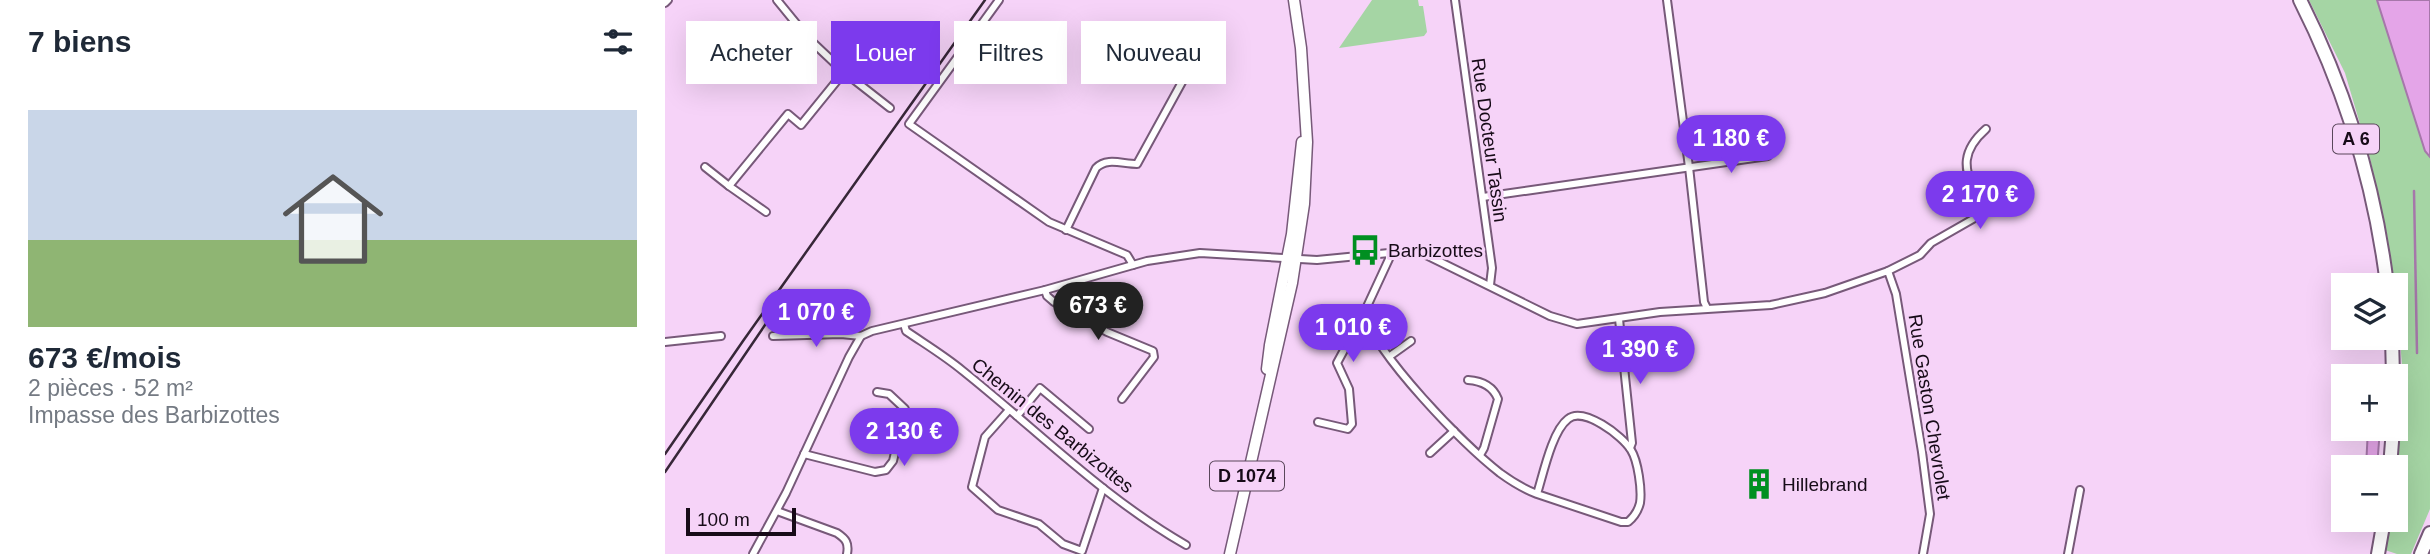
<!DOCTYPE html>
<html lang="fr">
<head>
<meta charset="utf-8">
<style>
  :root { --surface:#fff; --page:#f2f2f3; --text:#1f2937; --muted:#747a83; --line:#e0e1e3; --accent:#7c3aed }
  body { margin:0; font-family:Helvetica,sans-serif; background:var(--page); color:var(--text); height:100vh; display:flex; flex-direction:column; font-size:26px; white-space:nowrap }
  * { box-sizing:border-box; margin:0 }
  p { font-size:23px; color:var(--muted) }
  .icon { flex:none; width:38px; height:38px; fill:none; stroke:currentColor; stroke-width:2; stroke-linecap:round; stroke-linejoin:round }
  .map { position:relative; flex:1; overflow:hidden }
  .panel { display:flex; flex-direction:column; background:var(--surface); width:665px }
  .panel>* { flex:none }
  .top-card { position:absolute; left:21px; top:21px; width:665px; height:63px; display:flex; gap:14px }
  .buttons { position:absolute; left:1666px; top:273px; display:grid; gap:14px }
  .buttons a { display:grid; place-items:center; width:77px; height:77px; border-radius:0px; background:var(--surface); box-shadow:0 7px 28px #0002; font-size:35px }
  .scale { position:absolute; left:21px; bottom:18px; width:110px; box-sizing:border-box; padding-left:7px; border:4px solid #170b18; border-top:0; font-size:19px; line-height:24px; white-space:nowrap; color:#170b18; -webkit-text-stroke:5px #f6d3f8; paint-order:stroke }
  .price { position:absolute; translate:-50% -60px; padding:0 16px; border-radius:24px; background:var(--accent); color:#fff; font-size:23px; line-height:46px; filter:drop-shadow(0 2px 4px #0008) }
  .price::after { content:''; position:absolute; left:50%; top:42px; width:21px; height:16px; margin-left:-10px; background:inherit; clip-path:polygon(0 0,100% 0,50% 100%) }
  .price.on { background:#222; color:#fff }
  ul { padding:0; list-style:none }
  li { display:grid; align-content:center; gap:14px; height:371px; padding:0 28px }
  li+li { border-top:2px solid var(--line) }
  li span { display:grid; place-items:center; height:217px; border-radius:0px; color:#555 }
  li>.icon { margin-inline-start:auto }
  span .icon { width:126px; height:126px; fill:#fffc; stroke-width:1 }
  li b { font-size:30px }
  h2 { display:flex; justify-content:space-between; align-items:center; height:84px; padding:0 28px; font-size:30px }
  .pill { padding:0 24px; border-radius:0px; background:var(--surface); box-shadow:0 7px 28px #0002; font-size:24px; line-height:63px }
  .pill.on { background:var(--accent); color:#fff }
  main { display:flex; flex:1; min-height:0 }
  .map>svg:first-child { display:block }
  .green { fill:#a5d5a4 }
  .water { fill:#e4a5e8; stroke:#a677aa; stroke-width:2 }
  .lines { fill:none; stroke-linecap:round; stroke-linejoin:round }
  .stream { stroke:#a677aa; stroke-width:2.5 }
  .street-casing { stroke:#775979; stroke-width:10 }
  .primary-casing { stroke:#775979; stroke-width:13 }
  .highway-casing { stroke:#775979; stroke-width:16 }
  .street { stroke:#fff; stroke-width:6 }
  .primary { stroke:#fff; stroke-width:10 }
  .highway { stroke:#fff; stroke-width:12 }
  .rail { stroke:#372738; stroke-width:2.5 }
  .labels { text-anchor:middle; stroke-width:6; stroke-linejoin:round; paint-order:stroke }
  .shield { fill:#f6d3f8; stroke:#5a475b; stroke-width:2 }
  .shield-label { font-size:18px; font-weight:bold; fill:#170b18 }
  .street-label { font-size:19px; fill:#170b18; stroke:#f6d3f8 }
  .poi-label { font-size:19px; fill:#170b18; stroke:#f6d3f8; text-anchor:start }
</style>
</head>
<body>
<main>
<section class="panel">
<h2>7 biens<svg class="icon" aria-label="filters" viewBox="0 0 24 24"><path d="M4 7h16M4 17h16"/><circle cx="9" cy="7" r="2"/><circle cx="15" cy="17" r="2"/></svg></h2>
<ul>
<li><span style="background:linear-gradient(#c9d6e8 60%,#8fb573 0)"><svg class="icon" aria-label="home" viewBox="0 0 24 24"><path d="M3 11l9-7 9 7M6 9v11h12V9"/></svg></span><div><b>673 €/mois</b><p>2 pièces · 52 m²</p><p>Impasse des Barbizottes</p></div></li>
</ul>
</section>
<div class="map">
<svg width="1765" height="554" viewBox="0 0 1765 554">
  <rect width="100%" height="100%" fill="#f6d3f8"/>
  <!-- green -->
  <g class="green">
    <path d="M707 0H753L754 6H758L762 32 759 36 674 48Z"/>
    <path d="M1644 0H1712L1760 151 1765 157V509L1746 554H1732L1720 550 1725 520H1731V483L1738 380 1731 285H1729L1722 235 1705 158 1680 73Z"/>
  </g>
  <!-- water -->
  <g class="water">
    <path d="M1712 0H1765V157L1760 151Z"/>
    <path d="M1703 429H1715L1712 467H1701Z"/>
  </g>
  <g class="lines">
    <!-- stream -->
    <path class="stream" d="M1749 191 1752 353"/>
    <defs>
      <g id="street">
        <path d="M112 0 143 38 179 72 225 108"/>
        <path d="M334 0 244 124 384 222 462 255 468 265"/>
        <path d="M790 0 827 268 825 285"/>
        <path d="M1002 0 1024 167 1039 302 1042 308"/>
        <path d="M0 3 3 0"/>
        <path d="M40 167 64 186 123 114 136 125 179 72"/>
        <path d="M64 186 101 212"/>
        <path d="M818 197 1103 156"/>
        <path d="M401 230 431 168C442 157 457 164 472 164L528 62"/>
        <path d="M1223 271 1255 255 1266 243 1308 219C1322 190 1278 167 1321 129"/>
        <path d="M380 290 382 296 389 302 442 332 488 351 489 357 457 399"/>
        <path d="M699 313C712 356 798 444 835 473 846 481 859 489 872 494L956 522H963C969 517 973 511 975 503 977 490 973 461 966 450 958 436 918 406 903 419 887 431 878 475 872 494"/>
        <path d="M954 319 967 443 965 448"/>
        <path d="M239 324 241 331C260 344 280 356 298 371 372 430 439 498 521 545"/>
        <path d="M108 336 176 334 196 336 207 331 380 290 482 261 535 253 652 260 724 253 759 254 885 316 912 324 995 312 1106 305 1160 293 1223 271 1231 294 1257 452 1265 514 1258 554"/>
        <path d="M0 342 56 336"/>
        <path d="M725 356 746 341"/>
        <path d="M803 380C817 381 828 386 833 399L819 448 815 455"/>
        <path d="M344 410 320 437 307 487 333 510 374 524 398 544 417 551 438 488"/>
        <path d="M352 416 375 388 424 429"/>
        <path d="M653 422 683 429 687 424 684 389 672 363 699 313 724 259V253"/>
        <path d="M765 453 789 431"/>
        <path d="M139 454 210 472 221 470 228 461 240 409 224 394 212 392"/>
        <path d="M112 511 172 533C181 539 184 543 182 554"/>
        <path d="M88 554 121 493 184 357 196 336"/>
        <path d="M1403 554 1415 490"/>
      </g>
      <g id="primary">
        <path d="M602 369 605 345 627 234 637 142"/>
        <path d="M565 554 627 283 639 204 642 142 636 48 629 0"/>
      </g>
      <g id="highway">
        <path d="M1635 0C1680 89 1710 186 1722 285"/>
        <path d="M1727 338 1728 376"/>
        <path d="M1725 467 1728 429"/>
        <path d="M1713 554 1719 520"/>
        <path d="M1756 554 1765 533"/>
      </g>
    </defs>
    <!-- street casing -->
    <use href="#street" class="street-casing"/>
    <!-- primary casing -->
    <use href="#primary" class="primary-casing"/>
    <!-- highway casing -->
    <use href="#highway" class="highway-casing"/>
    <!-- street -->
    <use href="#street" class="street"/>
    <!-- primary -->
    <use href="#primary" class="primary"/>
    <!-- highway -->
    <use href="#highway" class="highway"/>
    <!-- rail -->
    <g class="rail">
      <path d="M0 454 78 341 320 0"/>
      <path d="M0 472 102 322"/>
    </g>
  </g>
  <!-- icons -->
  <defs>
    <symbol id="bus-bare" viewBox="-9 -9 18 18"><path d="M-5-6H5V4H4V6H2V4H-2V6H-4V4H-5ZM-3.5-4V0h7V-4ZM-3.5 1.2v1.5H-2V1.2ZM2 1.2v1.5H3.5V1.2Z" fill="#008f21" stroke="#f6d3f8" stroke-width="2.5" paint-order="stroke"/></symbol>
    <symbol id="building-bare" viewBox="-9 -9 18 18"><path d="M-4-6H4V6H1V3H-1V6H-4ZM-2.5-4.3h1.7v1.8h-1.7ZM.8-4.3h1.7v1.8H.8ZM-2.5-1h1.7V.8h-1.7ZM.8-1h1.7V.8H.8Z" fill="#008f21" stroke="#f6d3f8" stroke-width="2.5" paint-order="stroke"/></symbol>
  </defs>
  <g fill-rule="evenodd">
    <use href="#bus-bare" x="678" y="228" width="44" height="44"/>
    <use href="#building-bare" x="1072" y="462" width="44" height="44"/>
  </g>
  <g class="labels">
    <!-- shield labels -->
    <g class="shield">
      <rect x="1668" y="124.5" width="46" height="29" rx="5"/>
      <rect x="545" y="461.5" width="74" height="29" rx="5"/>
    </g>
    <g class="shield-label">
      <text x="1691" y="145">A 6</text>
      <text x="582" y="482">D 1074</text>
    </g>
    <!-- street labels -->
    <g class="street-label">
      <text transform="translate(825 140) rotate(82)" y="7">Rue Docteur Tassin</text>
      <text transform="translate(1265 407) rotate(81)" y="7">Rue Gaston Chevrolet</text>
      <text transform="translate(388 425) rotate(39)" y="7">Chemin des Barbizottes</text>
    </g>
    <!-- poi labels -->
    <g class="poi-label">
      <text x="723" y="257">Barbizottes</text>
      <text x="1117" y="491">Hillebrand</text>
    </g>
  </g>
</svg>
<div class="buttons">
<a><svg class="icon" aria-label="layers" viewBox="0 0 24 24"><path d="M12 4l9 5-9 5-9-5zM3 14l9 5 9-5"/></svg></a>
<a>+</a>
<a>−</a>
</div>
<div class="scale">100 m</div>
<b class="price" style="left:1066px;top:175px">1 180 €</b>
<b class="price" style="left:1315px;top:231px">2 170 €</b>
<b class="price on" style="left:433px;top:342px">673 €</b>
<b class="price" style="left:151px;top:349px">1 070 €</b>
<b class="price" style="left:688px;top:364px">1 010 €</b>
<b class="price" style="left:975px;top:386px">1 390 €</b>
<b class="price" style="left:239px;top:468px">2 130 €</b>
<div class="top-card">
<a class="pill">Acheter</a>
<a class="pill on">Louer</a>
<a class="pill">Filtres</a>
<a class="pill">Nouveau</a>
</div>
</div>
</main>
</body>
</html>
